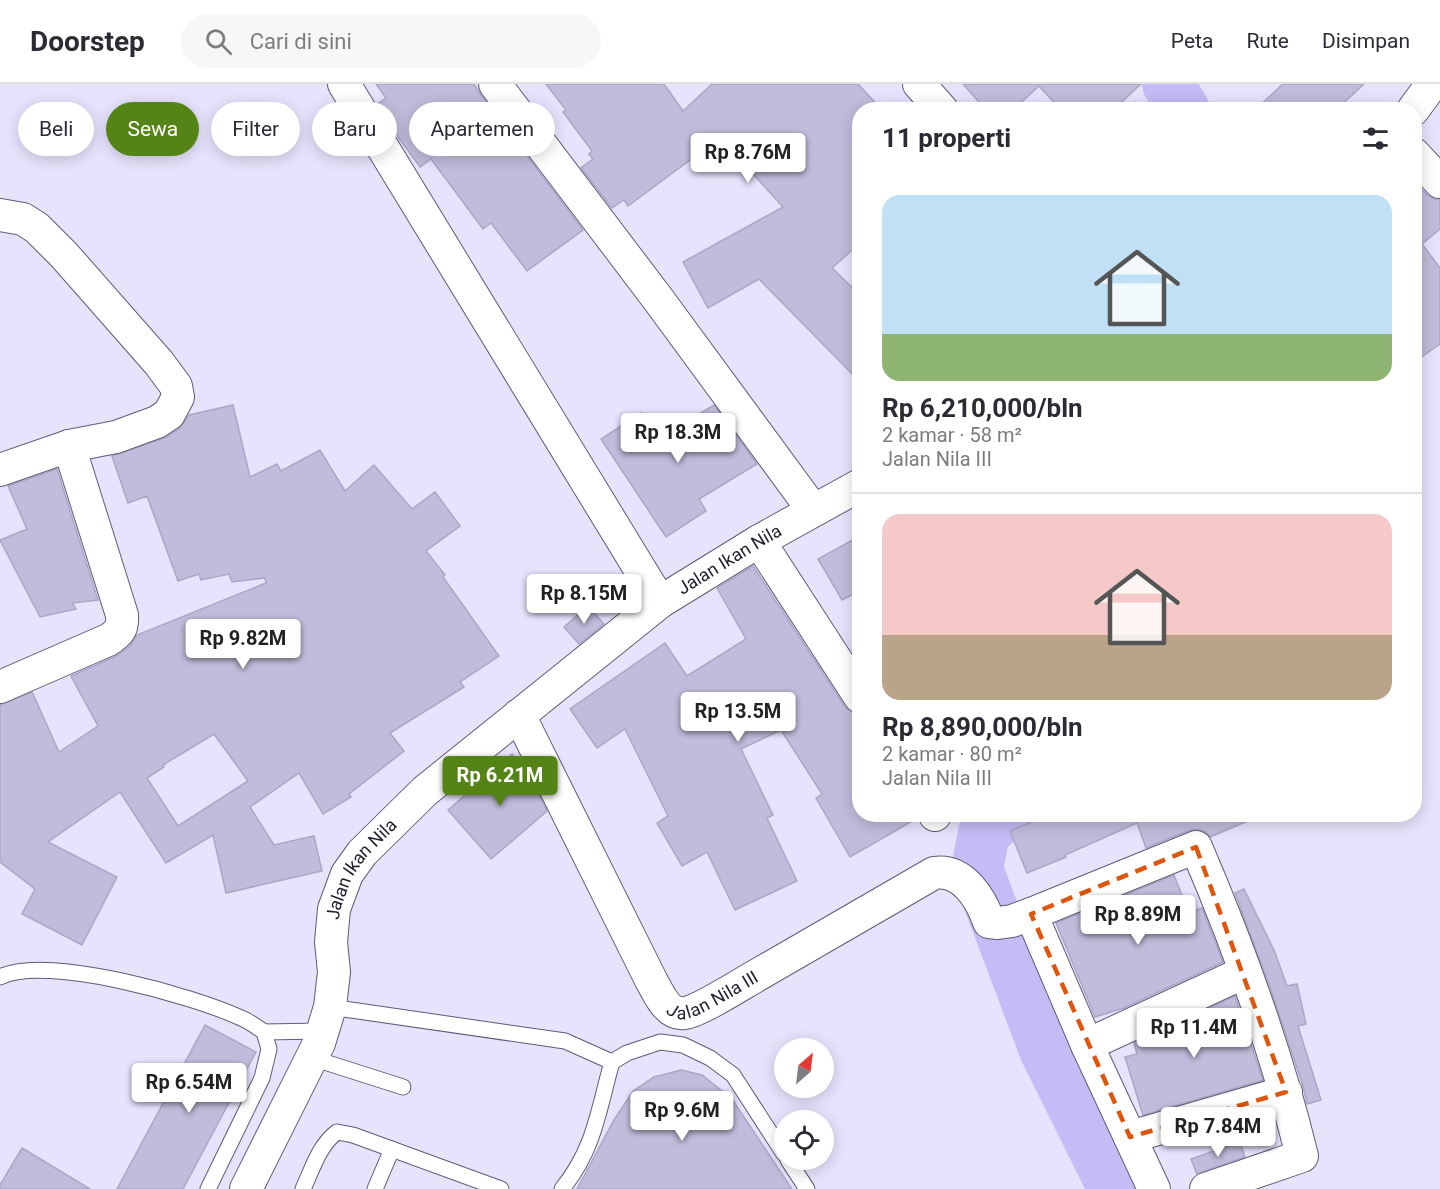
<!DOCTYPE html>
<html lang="id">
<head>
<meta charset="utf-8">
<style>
  :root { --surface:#fff; --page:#f7f7f7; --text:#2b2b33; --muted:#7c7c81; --line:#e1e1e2; --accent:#558416 }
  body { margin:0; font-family:Roboto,sans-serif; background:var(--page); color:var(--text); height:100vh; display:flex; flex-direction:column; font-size:22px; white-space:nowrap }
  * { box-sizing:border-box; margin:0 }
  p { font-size:20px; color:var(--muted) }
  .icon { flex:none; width:33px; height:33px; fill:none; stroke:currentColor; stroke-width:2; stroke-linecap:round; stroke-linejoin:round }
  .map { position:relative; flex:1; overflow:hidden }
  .sheet { position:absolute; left:852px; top:18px; width:570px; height:720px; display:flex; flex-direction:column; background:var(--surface); border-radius:24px; box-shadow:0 3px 15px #0003 }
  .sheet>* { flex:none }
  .guide { position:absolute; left:18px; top:18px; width:570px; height:54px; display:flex; gap:12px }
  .needle { width:39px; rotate:28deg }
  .controls { position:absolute; left:774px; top:954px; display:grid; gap:12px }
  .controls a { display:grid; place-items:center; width:60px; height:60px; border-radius:50%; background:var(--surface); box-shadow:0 3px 15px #0003; font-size:30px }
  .price { position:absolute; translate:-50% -51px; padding:0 14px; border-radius:6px; background:#fff; color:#222; font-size:20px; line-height:39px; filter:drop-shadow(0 2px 3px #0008) }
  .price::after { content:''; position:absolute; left:50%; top:36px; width:18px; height:14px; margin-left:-9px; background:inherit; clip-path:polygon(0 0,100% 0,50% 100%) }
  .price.selected { background:var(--accent); color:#fff }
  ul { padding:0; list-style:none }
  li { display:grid; align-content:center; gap:12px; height:318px; padding:0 30px }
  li+li { border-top:2px solid var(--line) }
  li span { display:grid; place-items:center; height:186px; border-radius:18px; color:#555 }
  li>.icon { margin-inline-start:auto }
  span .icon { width:108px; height:108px; fill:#fffc; stroke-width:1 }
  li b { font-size:26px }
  h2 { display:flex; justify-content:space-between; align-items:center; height:72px; padding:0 30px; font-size:26px }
  .tag { padding:0 21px; border-radius:27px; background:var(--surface); box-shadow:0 3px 15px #0003; font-size:21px; line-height:54px }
  .tag.selected { background:var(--accent); color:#fff }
  header { display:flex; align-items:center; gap:36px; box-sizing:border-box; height:84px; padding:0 30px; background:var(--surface); border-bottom:2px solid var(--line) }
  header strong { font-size:28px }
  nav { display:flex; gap:33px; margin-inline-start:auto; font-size:21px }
  .search { width:420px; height:54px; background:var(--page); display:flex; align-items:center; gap:15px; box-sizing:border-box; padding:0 21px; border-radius:33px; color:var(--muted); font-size:22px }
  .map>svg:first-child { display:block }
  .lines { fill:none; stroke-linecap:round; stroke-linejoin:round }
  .river { stroke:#c5bbf6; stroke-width:52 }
  .building { fill:#c1bcdb; stroke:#aba6c5; stroke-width:1.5; fill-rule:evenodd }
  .lane-casing { stroke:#5f5a75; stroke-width:17 }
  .street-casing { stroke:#5f5a75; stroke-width:34 }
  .lane { stroke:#fff; stroke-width:15 }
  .street { stroke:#fff; stroke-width:32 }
  .marked { fill:none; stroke:#de560e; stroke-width:4.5; stroke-dasharray:12 8; stroke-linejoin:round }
  .labels { text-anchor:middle; stroke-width:4.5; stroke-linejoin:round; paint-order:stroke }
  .street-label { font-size:18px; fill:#211f2b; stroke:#fff }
</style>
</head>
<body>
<header>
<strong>Doorstep</strong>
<div class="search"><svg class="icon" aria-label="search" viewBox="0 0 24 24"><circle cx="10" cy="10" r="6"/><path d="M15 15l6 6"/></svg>Cari di sini</div>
<nav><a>Peta</a><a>Rute</a><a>Disimpan</a></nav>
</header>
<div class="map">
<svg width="1440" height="1105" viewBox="0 0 1440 1105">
  <rect width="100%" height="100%" fill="#e7e3fd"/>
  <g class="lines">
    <!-- river -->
    <g class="river">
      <path d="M1168 0 1184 26"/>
      <path d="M1006 730 984 749 977 785 1045 966 1114 1105"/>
    </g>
  </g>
  <!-- building -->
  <g class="building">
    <path d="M376 0H474L481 11 583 146 527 187 491 139 483 145 431 75 420 83 396 50 377 20 386 14Z"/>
    <path d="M546 0H664L683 27 712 0H858L882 26H860V159L832 184 860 211V298L759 195 708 224 683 178 783 123 720 54 628 122 624 116 612 124 581 84 593 75 589 70 592 67 563 28 566 26Z"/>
    <path d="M963 0H1141L1113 26H1061L1039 2 1013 26H986Z"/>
    <path d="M1283 0H1364L1336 26H1255Z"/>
    <path d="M1414 97 1427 111 1434 115H1440V145L1422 160 1440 184V260L1414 278Z"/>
    <path d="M233 321 250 393 277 380 281 387 320 366 345 407 374 381 412 425 435 408 460 442 426 467 445 491 443 493 499 572 460 598 464 603 390 649 404 667 349 710 351 713 323 730 299 689 250 723 274 761 314 752 322 787 226 809 213 751 166 779 120 708 48 758 117 793 82 861 22 830 35 805 0 778V621L32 608 59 668 98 642 71 592 118 571 130 562 137 551 266 499 265 494 232 498 229 490 201 496 199 490 178 497 147 412 128 419 112 372 167 353 179 345 189 331ZM214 650 248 697 178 742 147 694 164 683 163 681Z"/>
    <path d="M714 321 757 380 699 415 706 427 666 453 601 355 641 329 658 355Z"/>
    <path d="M57 385 98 516 72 519 76 525 40 533 0 456 27 445 8 402Z"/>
    <path d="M860 452V507L842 516 818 475Z"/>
    <path d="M753 482 845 623 860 633V730H917L918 734 850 773 816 714 822 710 781 646 741 665 773 731 767 734 797 797 735 826 707 768 682 782 657 739 668 732 625 645 597 664 570 625 665 559 687 592 746 555 717 504Z"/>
    <path d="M588 522 604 540 579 560 564 543Z"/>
    <path d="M512 670 527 687 547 727 491 775 448 726Z"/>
    <path d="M1050 730H1262V731L1210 753 1206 748 1199 745 1190 746 1146 764 1137 739 1065 771 1066 773 1027 789 1010 747Z"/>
    <path d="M1174 791 1189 829 1202 824 1223 878 1124 924 1095 933 1056 839Z"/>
    <path d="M1244 805 1274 866 1287 902 1297 900 1306 940 1298 942 1321 1016 1307 1020 1303 1002 1272 909 1235 809Z"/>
    <path d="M1235 912 1263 996 1143 1031 1125 973 1137 970 1134 959Z"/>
    <path d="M205 941 256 968 183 1105H117Z"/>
    <path d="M681 986 702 991 732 1015 792 1105H577L614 1036 633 1007 654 993Z"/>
    <path d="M1240 1058 1245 1073 1197 1090 1191 1075Z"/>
    <path d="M22 1064 90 1105H0V1101Z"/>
  </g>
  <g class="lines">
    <defs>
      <g id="lane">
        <path d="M0 893C46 870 194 912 241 934 249 937 257 943 264 948L269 965 262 994 208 1105"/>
        <path d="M330 923 565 957 612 978"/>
        <path d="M264 948 322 947"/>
        <path d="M312 974 403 1003"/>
        <path d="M788 1076 807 1105"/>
        <path d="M303 1105C312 1086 319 1061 337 1048L353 1051 501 1105"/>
        <path d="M375 1105 392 1065"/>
        <path d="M562 1105C595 1064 598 1027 612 978L627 969 660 958 683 961 710 974 733 991 784 1070"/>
      </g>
      <g id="street">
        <path d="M344 0 660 518"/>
        <path d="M495 0 658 215 813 426"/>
        <path d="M919 0 942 26"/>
        <path d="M1413 26 1432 0"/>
        <path d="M1414 70 1440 98"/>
        <path d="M0 131 23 135 37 144 64 171 159 279 176 302 178 313 169 330 157 338 116 353 69 362 0 386"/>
        <path d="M759 457 860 613"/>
        <path d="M0 603 108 556C119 549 123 545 122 531L69 362"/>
        <path id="s1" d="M519 631 651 896C658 908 667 932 685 929 699 927 740 901 754 893 814 858 874 824 934 789 962 784 981 814 989 838L998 839 1012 837 1031 830 1196 763C1239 863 1276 966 1302 1072L1206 1105"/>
        <path d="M935 730V731"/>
        <path d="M1031 830 1087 961 1154 1105"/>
        <path d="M1087 961 1245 888"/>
        <path d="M1130 1053 1286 1008"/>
        <path id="s2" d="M246 1105 319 959 330 923 334 888 331 858 334 825 347 790 362 769 425 707 660 518 759 457 860 401"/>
      </g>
    </defs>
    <!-- lane casing -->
    <use href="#lane" class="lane-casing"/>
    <!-- street casing -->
    <use href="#street" class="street-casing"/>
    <!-- lane -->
    <use href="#lane" class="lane"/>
    <!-- street -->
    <use href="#street" class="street"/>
  </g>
  <!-- marked area -->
  <path class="marked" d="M1196 763 1286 1008 1130 1053 1031 830Z"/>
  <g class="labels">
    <!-- street labels -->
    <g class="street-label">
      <text dy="6" stroke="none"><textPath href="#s2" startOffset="834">Jalan Ikan Nila</textPath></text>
      <text dy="6" stroke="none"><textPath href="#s2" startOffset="348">Jalan Ikan Nila</textPath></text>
      <text dy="6" stroke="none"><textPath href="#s1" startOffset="378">Jalan Nila III</textPath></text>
    </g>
  </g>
</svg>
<div class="controls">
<a><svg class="needle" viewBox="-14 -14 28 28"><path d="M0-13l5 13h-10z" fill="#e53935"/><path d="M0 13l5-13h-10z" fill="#7c7c81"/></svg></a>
<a><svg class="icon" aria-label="locate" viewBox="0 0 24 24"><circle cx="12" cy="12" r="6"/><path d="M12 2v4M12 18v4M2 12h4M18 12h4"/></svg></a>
</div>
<b class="price" style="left:748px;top:100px">Rp 8.76M</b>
<b class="price" style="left:678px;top:380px">Rp 18.3M</b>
<b class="price" style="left:584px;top:541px">Rp 8.15M</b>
<b class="price" style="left:243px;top:586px">Rp 9.82M</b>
<b class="price" style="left:738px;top:659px">Rp 13.5M</b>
<b class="price selected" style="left:500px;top:723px">Rp 6.21M</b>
<b class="price" style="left:1138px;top:862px">Rp 8.89M</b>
<b class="price" style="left:1194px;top:975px">Rp 11.4M</b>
<b class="price" style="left:189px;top:1030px">Rp 6.54M</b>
<b class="price" style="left:682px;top:1058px">Rp 9.6M</b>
<b class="price" style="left:1218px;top:1074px">Rp 7.84M</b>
<div class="guide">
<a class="tag">Beli</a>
<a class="tag selected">Sewa</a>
<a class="tag">Filter</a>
<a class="tag">Baru</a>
<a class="tag">Apartemen</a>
</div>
<section class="sheet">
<h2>11 properti<svg class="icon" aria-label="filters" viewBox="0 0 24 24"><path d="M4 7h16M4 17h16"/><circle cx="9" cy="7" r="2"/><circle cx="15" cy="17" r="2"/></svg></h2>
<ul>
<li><span style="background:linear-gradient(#bfe0f5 75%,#8fb573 0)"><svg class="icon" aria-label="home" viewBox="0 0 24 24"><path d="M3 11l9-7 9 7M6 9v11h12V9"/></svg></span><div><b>Rp 6,210,000/bln</b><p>2 kamar · 58 m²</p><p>Jalan Nila III</p></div></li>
<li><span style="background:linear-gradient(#f6c9c9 65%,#b9a48a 0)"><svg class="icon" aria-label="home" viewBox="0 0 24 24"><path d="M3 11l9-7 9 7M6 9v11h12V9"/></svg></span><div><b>Rp 8,890,000/bln</b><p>2 kamar · 80 m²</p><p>Jalan Nila III</p></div></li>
</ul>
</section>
</div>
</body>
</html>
